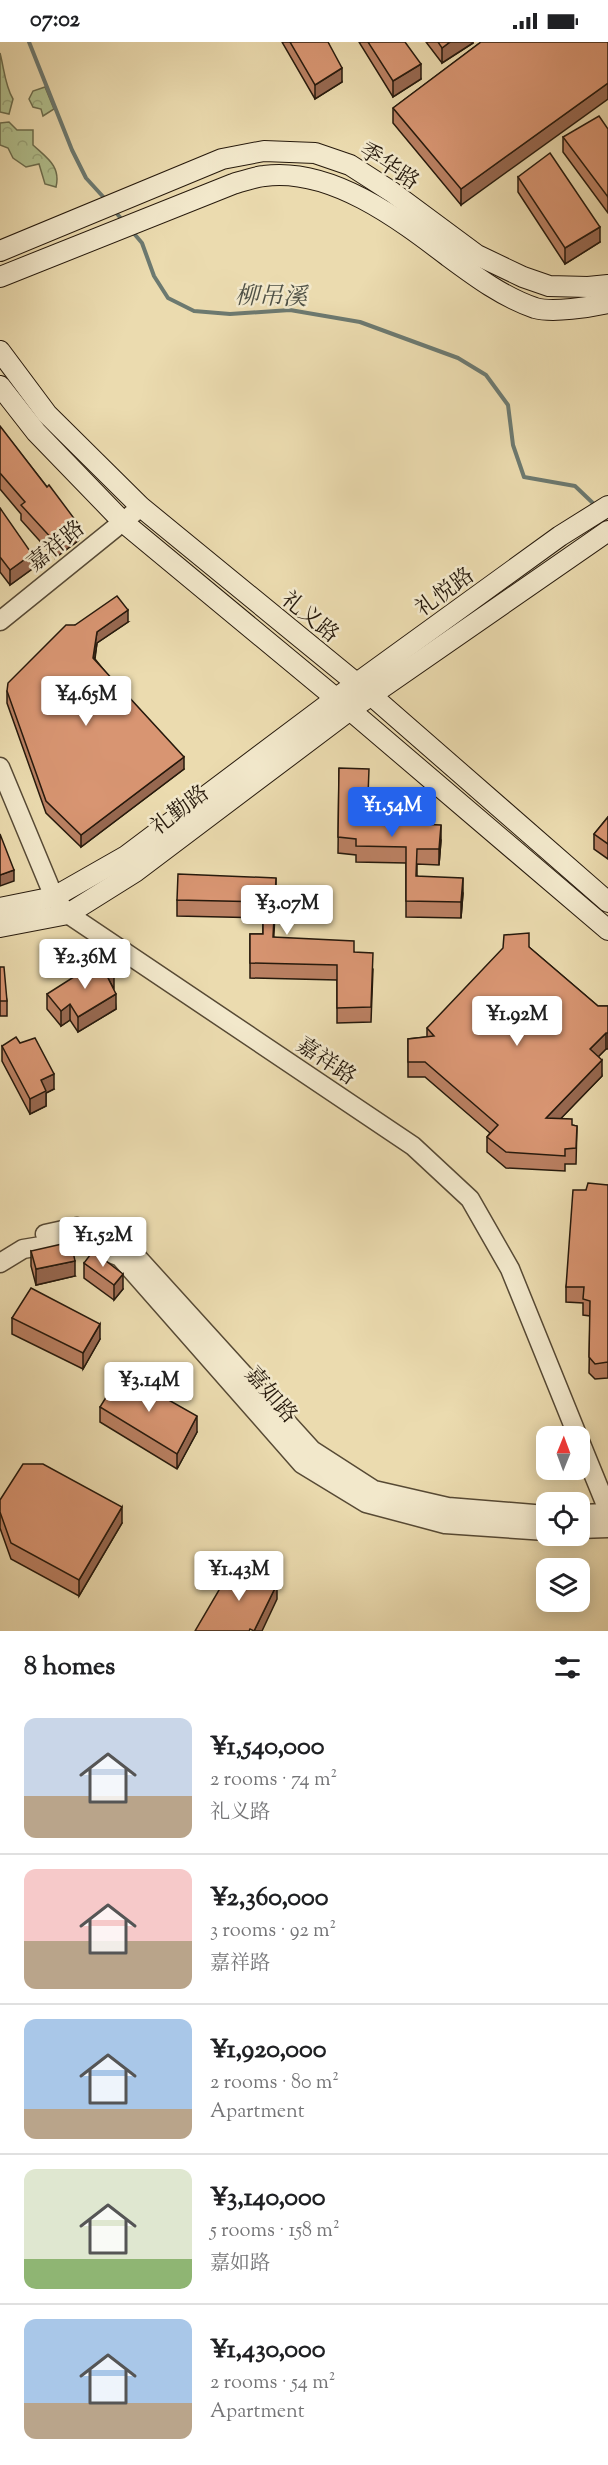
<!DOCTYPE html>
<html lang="en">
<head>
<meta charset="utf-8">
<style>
  :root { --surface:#fff; --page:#f2f2f2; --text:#202124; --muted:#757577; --line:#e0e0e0; --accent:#2563eb }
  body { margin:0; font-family:"Sorts Mill Goudy","Noto Serif SC",serif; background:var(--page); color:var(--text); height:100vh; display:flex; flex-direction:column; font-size:22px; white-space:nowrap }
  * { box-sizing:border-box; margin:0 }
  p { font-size:20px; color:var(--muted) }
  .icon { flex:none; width:33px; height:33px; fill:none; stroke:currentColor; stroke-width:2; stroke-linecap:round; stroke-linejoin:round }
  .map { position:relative; height:1589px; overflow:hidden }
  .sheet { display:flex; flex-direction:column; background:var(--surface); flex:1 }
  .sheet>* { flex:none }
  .needle { width:39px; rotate:1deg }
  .fabs { position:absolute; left:536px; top:1384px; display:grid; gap:12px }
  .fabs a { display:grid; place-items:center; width:54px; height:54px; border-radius:12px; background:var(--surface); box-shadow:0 3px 15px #0003; font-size:30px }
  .price { position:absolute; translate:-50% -51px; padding:0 14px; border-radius:6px; background:#fff; color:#222; font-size:20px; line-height:39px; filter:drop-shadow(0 2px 3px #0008) }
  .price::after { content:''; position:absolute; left:50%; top:36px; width:18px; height:14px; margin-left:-9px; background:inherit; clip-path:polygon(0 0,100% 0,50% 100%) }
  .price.selected { background:var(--accent); color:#fff }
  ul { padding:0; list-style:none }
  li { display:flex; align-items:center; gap:18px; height:150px; padding:0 24px }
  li+li { border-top:2px solid var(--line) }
  li span { display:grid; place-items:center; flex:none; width:168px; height:120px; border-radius:12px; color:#555 }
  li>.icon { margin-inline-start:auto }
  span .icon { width:72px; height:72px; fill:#fffc; stroke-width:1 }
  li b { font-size:26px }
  h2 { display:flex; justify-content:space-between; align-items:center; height:72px; padding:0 24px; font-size:26px }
  .status { display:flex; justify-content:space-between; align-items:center; height:42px; padding:0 30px; background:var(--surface); direction:ltr }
  .status svg { height:16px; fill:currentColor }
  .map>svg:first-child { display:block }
  .forest { fill:url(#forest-crowns); stroke:#6c6d4e; stroke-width:1.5 }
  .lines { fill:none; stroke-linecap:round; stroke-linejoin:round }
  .stream { stroke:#6c7970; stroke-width:4 }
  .tertiary-casing { stroke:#574a35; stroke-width:21 }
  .secondary-casing { stroke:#26190c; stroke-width:22 }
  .tertiary { stroke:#f2e8cb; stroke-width:18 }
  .secondary { stroke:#f2e8cb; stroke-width:20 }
  .wall { fill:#ba8062; stroke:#26190c; stroke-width:1.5 }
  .shaded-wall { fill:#976850; stroke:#26190c; stroke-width:1.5 }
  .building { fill:#d89572; stroke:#26190c; stroke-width:1.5 }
  .labels { text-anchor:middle; stroke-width:5; stroke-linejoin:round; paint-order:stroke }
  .street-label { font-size:22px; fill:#26190c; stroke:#f2e8cb }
  .water-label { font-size:24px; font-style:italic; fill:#4f5146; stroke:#f2e8cb }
</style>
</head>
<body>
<div class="status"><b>07:02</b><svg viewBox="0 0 49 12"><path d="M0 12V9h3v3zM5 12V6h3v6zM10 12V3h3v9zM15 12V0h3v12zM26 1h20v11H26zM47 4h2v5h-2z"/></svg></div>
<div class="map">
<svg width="608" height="1589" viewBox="0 0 608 1589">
  <defs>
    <pattern id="forest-crowns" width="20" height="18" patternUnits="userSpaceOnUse" patternTransform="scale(1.5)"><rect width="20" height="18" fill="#b2c18f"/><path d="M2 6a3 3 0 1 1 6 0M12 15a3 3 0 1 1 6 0" fill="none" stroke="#99a57a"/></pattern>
  </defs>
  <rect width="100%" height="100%" fill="#ebdbaf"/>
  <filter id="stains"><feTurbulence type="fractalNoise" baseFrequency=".00333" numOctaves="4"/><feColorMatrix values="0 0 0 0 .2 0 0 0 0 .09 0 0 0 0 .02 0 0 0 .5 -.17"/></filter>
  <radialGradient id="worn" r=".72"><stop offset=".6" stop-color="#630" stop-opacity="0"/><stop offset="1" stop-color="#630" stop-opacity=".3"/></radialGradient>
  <!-- forest -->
  <g class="forest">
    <path d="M0 11C4 26 5 44 13 57L9 72 0 70Z"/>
    <path d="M45 45 54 67 43 74 41 67 33 65 29 57 33 49Z"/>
    <path d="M9 80 17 88H33V103C47 116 61 124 56 145L45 142 39 122 26 125 13 116 8 106 0 103V81Z"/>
  </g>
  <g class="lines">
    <!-- stream -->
    <g class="stream">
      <path d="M29 0 72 108 86 136 107 159"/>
      <path d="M113 167 124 180"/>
      <path d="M131 188 142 201 154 234 168 256 194 269 230 272 290 268 360 280 458 316 486 333 508 363 513 403 524 435 575 444 596 464"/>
    </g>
    <defs>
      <g id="tertiary">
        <path d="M0 579 141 465"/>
        <path d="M0 725 54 855 68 872 413 1104 470 1157 510 1227 578 1395"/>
        <path d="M45 1192 77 1185 127 1204 312 1408 374 1448 448 1465 546 1473"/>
        <path d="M0 1221 23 1207 77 1198 120 1215 302 1422 366 1461 445 1482 546 1489"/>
        <path d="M579 1397 608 1468"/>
        <path d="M579 1472 608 1471"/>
        <path d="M579 1487 608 1486"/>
      </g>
      <g id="secondary">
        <path d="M0 209 222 117 264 109 315 111 350 123 392 150 477 213 523 235 549 244 588 245 608 243"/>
        <path d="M0 235 233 142C243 139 254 135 264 134 331 125 399 177 449 215 476 235 503 255 535 266 553 271 590 265 608 261"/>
        <path d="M0 309 47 372 141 465 372 654 608 860"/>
        <path d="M0 344 36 390 123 480 350 668 608 888"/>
        <path d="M0 866 54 855 126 814 335 657 560 494 608 464"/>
        <path d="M0 885 68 872 135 830 350 668 608 489"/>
      </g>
    </defs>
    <!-- tertiary casing -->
    <use href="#tertiary" class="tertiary-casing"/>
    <!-- secondary casing -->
    <use href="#secondary" class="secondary-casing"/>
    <!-- tertiary -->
    <use href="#tertiary" class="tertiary"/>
    <!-- secondary -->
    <use href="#secondary" class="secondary"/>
  </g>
  <!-- wall -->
  <g class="wall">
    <path d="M282 0H328L342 40 315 57Z"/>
    <path d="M359 0H405L421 37 393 55Z"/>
    <path d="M426 0H473V1L442 21Z"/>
    <path d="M481 0 461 163 393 81V66Z"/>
    <path d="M608 87V171L563 110V95Z"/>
    <path d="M518 135 600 200 565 222 518 150Z"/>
    <path d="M0 385 47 445 79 498 55 516 21 478V472L0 447Z"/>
    <path d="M0 466 32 527 10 543 0 530Z"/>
    <path d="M128 580 97 601 95 617 184 727 81 805 46 771 7 661V649L75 583Z"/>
    <path d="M339 726 368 780 441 798 439 823 417 822V834L463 851 461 876 406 875V821L356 820V813L338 811Z"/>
    <path d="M608 775V817L594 807V792Z"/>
    <path d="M276 852 273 895 354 910 373 927 371 980 337 981V938L250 936V892H263V876L177 874V858Z"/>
    <path d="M529 905 598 964H608V1007H606L598 1015 602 1034 560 1077 572 1083 577 1084 576 1122H565V1129L506 1126 487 1110V1095L490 1091 425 1035H408V997L427 995V986Z"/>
    <path d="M0 925 7 959V974H0Z"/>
    <path d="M114 948 116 967 78 990 70 978 61 984 47 967V952Z"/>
    <path d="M2 1004 54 1047 46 1051V1064L30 1072 2 1019Z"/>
    <path d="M608 1143V1336L595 1337 589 1331 590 1274 583 1273V1261L566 1260V1245L586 1148Z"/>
    <path d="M31 1209 75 1234 36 1243 31 1224Z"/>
    <path d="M84 1221 123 1247 114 1258 84 1236Z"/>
    <path d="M12 1276 100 1297 83 1327 12 1292Z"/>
    <path d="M100 1365 197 1390 177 1427 100 1380Z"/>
    <path d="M0 1458 122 1481 79 1554 11 1517 0 1486Z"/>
  </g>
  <!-- shaded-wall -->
  <g class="shaded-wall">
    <path d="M450 0H473V1L442 21V6Z"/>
    <path d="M421 22V37L393 55V39Z"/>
    <path d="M342 26V40L315 57V43Z"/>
    <path d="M608 41V57L461 163V147Z"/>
    <path d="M600 185V200L565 222V206Z"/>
    <path d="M79 483V498L55 516V500Z"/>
    <path d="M32 512V527L10 543V528Z"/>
    <path d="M128 568V580L97 601 93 627V616L97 590Z"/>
    <path d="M184 715V727L81 805V793Z"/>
    <path d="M441 783V798L439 823V807Z"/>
    <path d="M14 828V839L0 844V833Z"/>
    <path d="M276 836V852L273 911V895Z"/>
    <path d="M463 836V851L461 876V860Z"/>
    <path d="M114 932V947L108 936Z"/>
    <path d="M116 952V967L78 990V975Z"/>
    <path d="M70 962V978L61 984V969Z"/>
    <path d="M606 991V1007L590 1023V1007Z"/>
    <path d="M602 1018V1034L546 1092V1076Z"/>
    <path d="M54 1032V1047L46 1051V1064L30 1072V1057L41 1038Z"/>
    <path d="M75 1219V1234L36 1243V1227Z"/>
    <path d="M123 1232V1247L114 1258V1243Z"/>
    <path d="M100 1282V1297L83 1327V1311Z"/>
    <path d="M197 1374V1390L177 1427V1412Z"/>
    <path d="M122 1465V1481L79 1554V1538Z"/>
    <path d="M277 1542V1557L262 1589H254Z"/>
  </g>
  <!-- building -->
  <g class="building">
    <path d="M290 0H328L342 26 315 43Z"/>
    <path d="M368 0H405L421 22 393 39Z"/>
    <path d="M438 0H450L442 6Z"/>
    <path d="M481 0H608V41L461 147 393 66Z"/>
    <path d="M599 74 608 87V155L563 95Z"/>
    <path d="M550 111 600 185 565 206 518 135Z"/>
    <path d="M0 384 47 445 49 443 79 483 55 500 21 463 25 460 0 431Z"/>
    <path d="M0 466 32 512 10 528 0 515Z"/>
    <path d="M117 554 128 568 97 590 93 616 184 715 81 793 46 759 7 649 8 641 66 583H75Z"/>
    <path d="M339 726 369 727 367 780 441 783 439 807H417L416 834 463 836 461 860 406 859V805L356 804V797L338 795Z"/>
    <path d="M608 775V802L594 792Z"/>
    <path d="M0 792 14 828 0 833Z"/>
    <path d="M178 832 276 836 273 895 354 899V910L373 911 371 965 337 966V923L250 921V892H263V860L177 858Z"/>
    <path d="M529 891V905L598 964H608V991H606L590 1007 602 1018 546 1076 572 1077V1083L577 1084 576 1106 565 1107V1114L506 1110 487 1095 498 1083 425 1020H408V997L434 994 427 986 503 906 504 893Z"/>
    <path d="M102 917 114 932 108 936 116 952 78 975 70 962 61 969 47 952Z"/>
    <path d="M0 925H4L7 959H0Z"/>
    <path d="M16 995 20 1001 35 996 54 1032 41 1038 46 1049 30 1057 2 1004Z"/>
    <path d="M588 1141 608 1143V1320L595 1322 589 1315 590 1259 583 1257 584 1245H566L573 1148H586Z"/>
    <path d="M71 1200 75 1219 36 1227 31 1209Z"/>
    <path d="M93 1209 123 1232 114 1243 84 1221Z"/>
    <path d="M31 1246 100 1282 83 1311 12 1276Z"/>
    <path d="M121 1331 197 1374 177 1412 100 1365Z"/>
    <path d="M23 1422H43L122 1465 79 1538 11 1501 0 1470V1458Z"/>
    <path d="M236 1519 277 1542 254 1589 250 1587 249 1589H195Z"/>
  </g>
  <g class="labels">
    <!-- street labels -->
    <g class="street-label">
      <text transform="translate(390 123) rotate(33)" y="8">季华路</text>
      <text transform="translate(55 503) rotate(-39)" y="8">嘉祥路</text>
      <text transform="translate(444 549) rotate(-36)" y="8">礼悦路</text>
      <text transform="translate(311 574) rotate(39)" y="8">礼义路</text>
      <text transform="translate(179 767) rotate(-37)" y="8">礼勤路</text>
      <text transform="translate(327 1018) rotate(34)" y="8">嘉祥路</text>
      <text transform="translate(272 1352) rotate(49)" y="8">嘉如路</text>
    </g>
    <!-- water labels -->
    <g class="water-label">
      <text transform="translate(271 254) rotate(1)" y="8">柳吊溪</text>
    </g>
  </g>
  <rect width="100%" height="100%" filter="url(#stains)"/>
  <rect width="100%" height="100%" fill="url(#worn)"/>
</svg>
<div class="fabs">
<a><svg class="needle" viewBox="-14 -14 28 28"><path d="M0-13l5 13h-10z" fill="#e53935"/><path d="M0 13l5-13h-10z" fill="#757577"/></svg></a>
<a><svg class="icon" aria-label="locate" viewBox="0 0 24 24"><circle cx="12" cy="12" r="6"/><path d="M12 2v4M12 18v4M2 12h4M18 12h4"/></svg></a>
<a><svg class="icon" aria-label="layers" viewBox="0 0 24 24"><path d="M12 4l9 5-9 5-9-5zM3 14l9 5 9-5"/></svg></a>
</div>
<b class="price" style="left:86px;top:685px">¥4.65M</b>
<b class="price selected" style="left:392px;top:796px">¥1.54M</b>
<b class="price" style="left:287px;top:894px">¥3.07M</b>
<b class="price" style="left:85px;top:948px">¥2.36M</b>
<b class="price" style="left:517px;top:1005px">¥1.92M</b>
<b class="price" style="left:103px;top:1226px">¥1.52M</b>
<b class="price" style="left:149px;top:1371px">¥3.14M</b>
<b class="price" style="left:239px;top:1560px">¥1.43M</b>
</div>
<section class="sheet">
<h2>8 homes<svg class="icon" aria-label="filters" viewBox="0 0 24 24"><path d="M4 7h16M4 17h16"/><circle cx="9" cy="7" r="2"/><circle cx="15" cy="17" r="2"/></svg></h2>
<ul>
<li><span style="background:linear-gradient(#c9d6e8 65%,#b9a48a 0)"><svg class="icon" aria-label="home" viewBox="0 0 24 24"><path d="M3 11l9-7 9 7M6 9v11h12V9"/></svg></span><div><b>¥1,540,000</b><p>2 rooms · 74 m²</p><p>礼义路</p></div></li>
<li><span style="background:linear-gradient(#f6c9c9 60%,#b9a48a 0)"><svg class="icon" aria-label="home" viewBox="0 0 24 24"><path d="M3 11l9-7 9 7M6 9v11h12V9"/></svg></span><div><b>¥2,360,000</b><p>3 rooms · 92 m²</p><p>嘉祥路</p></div></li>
<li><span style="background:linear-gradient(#a9c7e8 75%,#b9a48a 0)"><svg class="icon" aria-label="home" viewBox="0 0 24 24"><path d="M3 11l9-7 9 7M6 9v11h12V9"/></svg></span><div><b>¥1,920,000</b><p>2 rooms · 80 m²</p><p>Apartment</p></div></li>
<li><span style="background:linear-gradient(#dfe7d0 75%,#8fb573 0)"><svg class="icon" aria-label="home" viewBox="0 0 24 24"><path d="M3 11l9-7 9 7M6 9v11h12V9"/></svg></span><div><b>¥3,140,000</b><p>5 rooms · 158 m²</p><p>嘉如路</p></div></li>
<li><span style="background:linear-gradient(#a9c7e8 70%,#b9a48a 0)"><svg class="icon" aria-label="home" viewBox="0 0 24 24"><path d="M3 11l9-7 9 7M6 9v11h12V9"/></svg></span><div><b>¥1,430,000</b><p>2 rooms · 54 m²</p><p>Apartment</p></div></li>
</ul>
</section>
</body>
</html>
